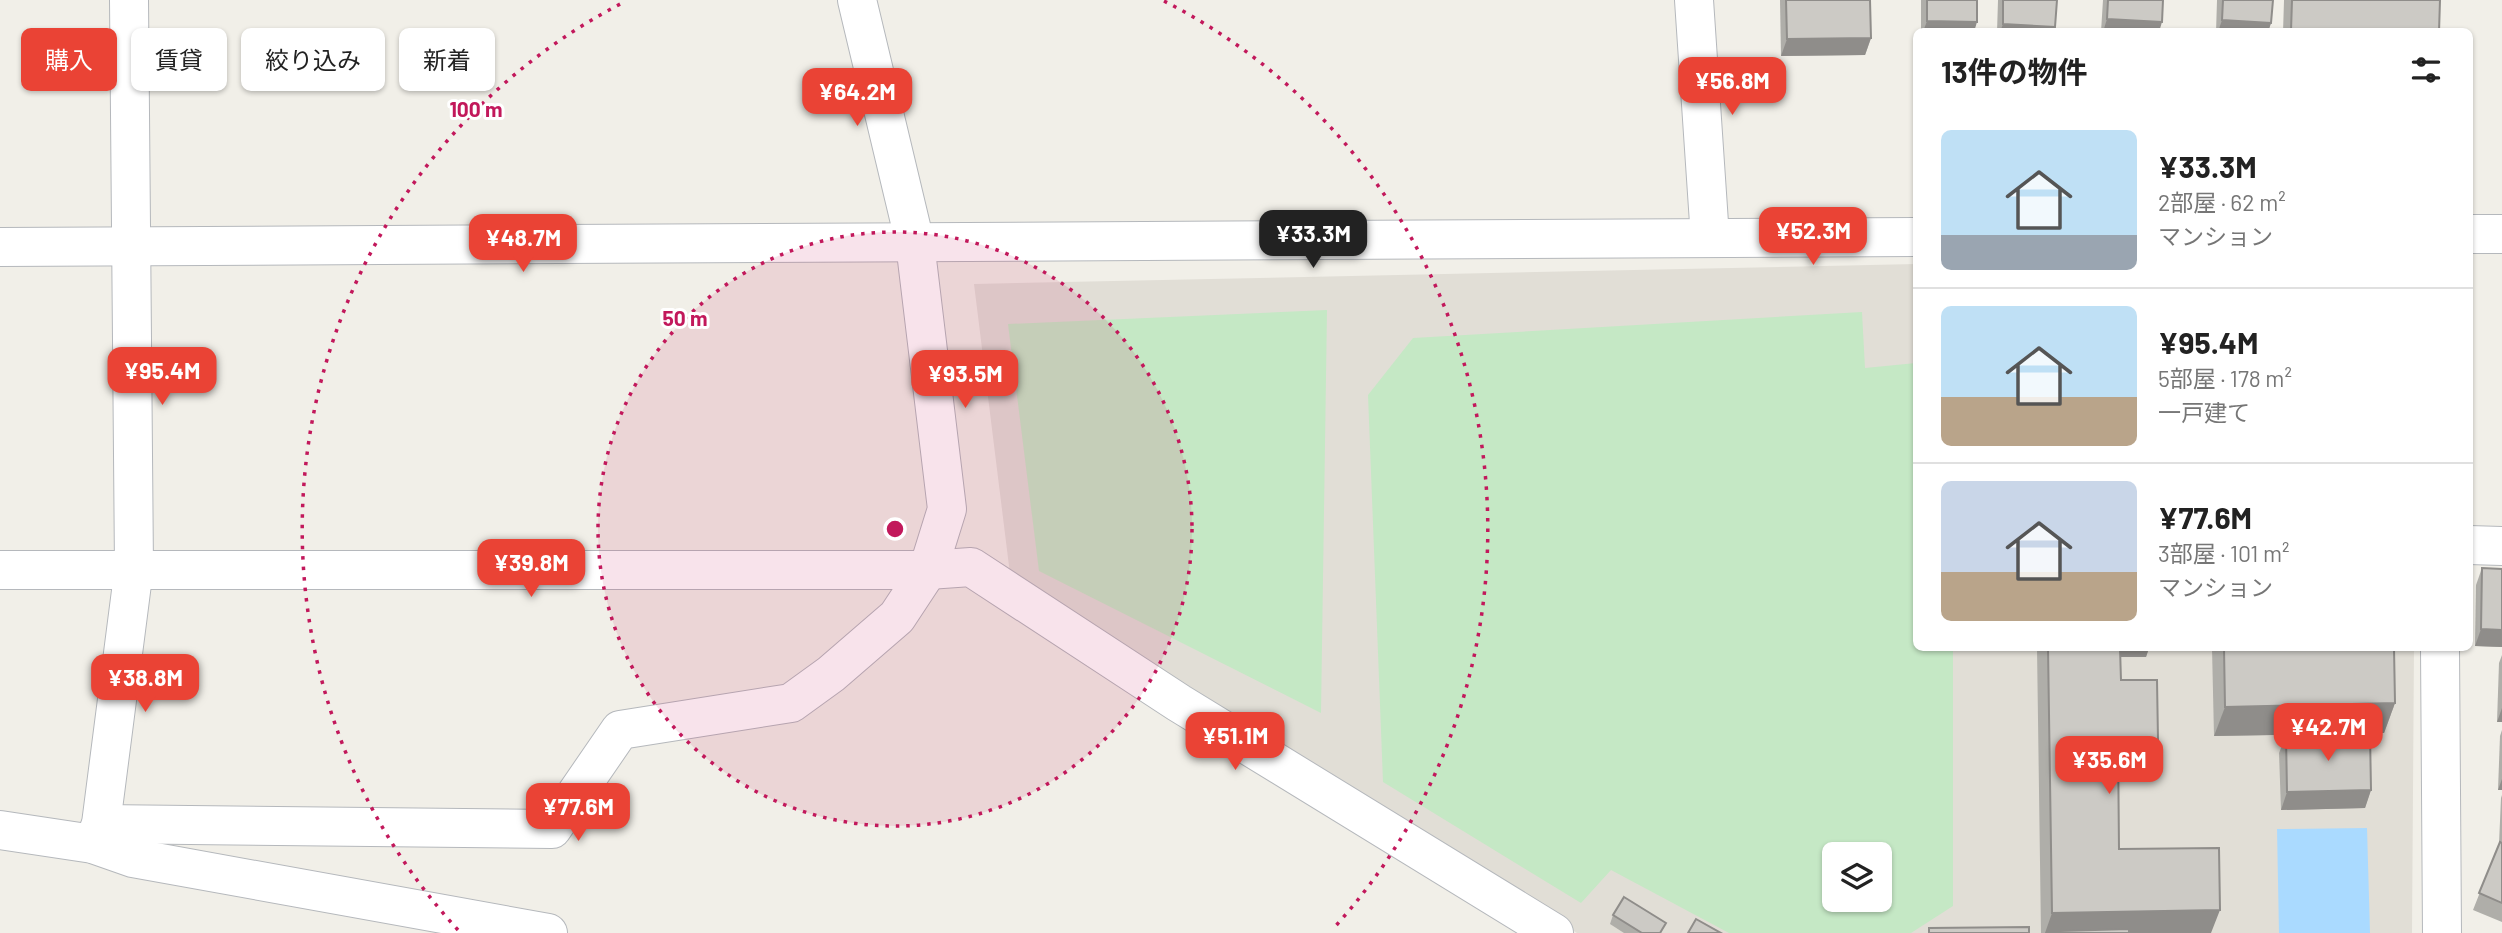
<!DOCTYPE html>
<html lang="ja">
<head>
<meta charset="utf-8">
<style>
  :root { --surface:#fff; --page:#f6f6f6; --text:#222; --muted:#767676; --line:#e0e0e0; --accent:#ea4335 }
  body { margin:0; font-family:Barlow,"Noto Sans JP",sans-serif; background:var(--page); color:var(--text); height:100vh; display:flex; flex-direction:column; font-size:26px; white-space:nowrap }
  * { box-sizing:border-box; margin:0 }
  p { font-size:23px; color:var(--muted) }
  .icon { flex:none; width:38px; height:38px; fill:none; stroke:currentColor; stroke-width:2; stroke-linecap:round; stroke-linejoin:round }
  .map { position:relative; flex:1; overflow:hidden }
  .details { position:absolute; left:1913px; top:28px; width:560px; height:623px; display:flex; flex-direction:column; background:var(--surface); border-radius:10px; box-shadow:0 2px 5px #0004 }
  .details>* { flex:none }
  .guide { position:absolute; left:21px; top:28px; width:665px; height:63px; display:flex; gap:14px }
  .buttons { position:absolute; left:1822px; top:842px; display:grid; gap:14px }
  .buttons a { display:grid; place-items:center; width:70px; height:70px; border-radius:10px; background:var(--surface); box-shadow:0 2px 5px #0004; font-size:35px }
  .price { position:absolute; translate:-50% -60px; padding:0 16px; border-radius:14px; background:var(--accent); color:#fff; font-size:23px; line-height:46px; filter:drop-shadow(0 2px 4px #0008) }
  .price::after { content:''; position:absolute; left:50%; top:42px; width:21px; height:16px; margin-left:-10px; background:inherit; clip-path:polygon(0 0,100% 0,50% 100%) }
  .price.current { background:#222; color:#fff }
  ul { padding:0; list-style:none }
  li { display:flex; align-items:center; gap:21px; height:175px; padding:0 28px }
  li+li { border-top:2px solid var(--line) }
  li span { display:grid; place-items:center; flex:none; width:196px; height:140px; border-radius:10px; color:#555 }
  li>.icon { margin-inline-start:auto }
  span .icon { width:84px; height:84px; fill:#fffc; stroke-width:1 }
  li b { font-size:30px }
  h2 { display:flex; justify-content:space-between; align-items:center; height:84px; padding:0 28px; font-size:30px }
  .pill { padding:0 24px; border-radius:10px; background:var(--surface); box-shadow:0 2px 5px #0004; font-size:24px; line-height:63px }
  .pill.current { background:var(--accent); color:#fff }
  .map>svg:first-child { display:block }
  .education { fill:#e1ded6; fill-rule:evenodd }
  .green { fill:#c5e8c5; fill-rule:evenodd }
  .water { fill:#aadaff }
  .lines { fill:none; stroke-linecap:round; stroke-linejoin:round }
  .minor-casing { stroke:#b5b8bc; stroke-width:40 }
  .minor { stroke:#fff; stroke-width:38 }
  .wall { fill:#afaea9 }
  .shaded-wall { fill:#8f8d8a }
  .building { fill:#cccac5; stroke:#8f8d8a; stroke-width:2 }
  .ring { fill:none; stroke:#c2185b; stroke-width:3.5; stroke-dasharray:3.5 7 }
  .centre { fill:#c2185b; stroke:#fff; stroke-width:3.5 }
  .ring-label { font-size:21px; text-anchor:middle; font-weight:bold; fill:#c2185b; stroke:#fff; stroke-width:6; stroke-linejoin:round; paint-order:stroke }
</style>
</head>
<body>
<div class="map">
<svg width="2502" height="933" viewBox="0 0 2502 933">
  <rect width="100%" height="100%" fill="#f1efe8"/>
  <!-- education -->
  <path class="education" d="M1916 264V648H2414L2412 933H1577L1010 574 974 284ZM1834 854H1880V900H1834Z"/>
  <!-- green -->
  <g class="green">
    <path d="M1327 310 1321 713 1039 571 1008 324Z"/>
    <path d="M1862 312 1865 368 1916 363V648H1953V906L1911 933H1729L1611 870 1581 903 1383 782 1368 395 1413 338ZM1834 854H1880V900H1834Z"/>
  </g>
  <!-- water -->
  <path class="water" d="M2367 828 2370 933H2279L2277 829Z"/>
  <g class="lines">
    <defs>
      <g id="minor">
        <path d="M1694 0 1710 238"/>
        <path d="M2469 234H2502"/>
        <path d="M0 247 1916 237"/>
        <path d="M2469 545 2502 546"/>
        <path d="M0 570H928L971 567 1179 703 1554 933"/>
        <path d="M2440 648 2442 933"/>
        <path d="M101 824 552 829 620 730 791 703 831 674 897 617 928 570 947 509 915 243 857 0"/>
        <path d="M0 830 93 844 133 858 548 933"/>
        <path d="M93 844 101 824 134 568 129 0"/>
      </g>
    </defs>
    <!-- minor casing -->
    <use href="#minor" class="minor-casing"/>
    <!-- minor -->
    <use href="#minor" class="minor"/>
  </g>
  <!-- wall -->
  <g class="wall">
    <path d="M1780 0H1870L1871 38 1865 55 1781 56Z"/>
    <path d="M1921 0H1977L1974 32H1921Z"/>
    <path d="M1998 0H2057L2055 27 2054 32H1997Z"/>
    <path d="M2103 0H2163L2159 32H2101Z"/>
    <path d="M2217 0H2273L2271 23 2268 32H2216Z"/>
    <path d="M2284 0H2440L2439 32H2283Z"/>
    <path d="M2482 568 2502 569V647L2475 646 2476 585Z"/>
    <path d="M2037 648H2149L2146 657H2121V680L2158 740 2147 770H2118L2119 849 2211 933H2041Z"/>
    <path d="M2212 648H2394L2395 703 2384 733 2214 736Z"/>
    <path d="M2502 655V722H2497L2499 663Z"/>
    <path d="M2502 730V790H2498L2500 736Z"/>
    <path d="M2286 736 2371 790 2365 808 2281 810 2279 753Z"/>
    <path d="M2502 795V922L2473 910 2499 844 2501 798Z"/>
    <path d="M1613 915 1662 933H1624L1610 924Z"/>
  </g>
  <!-- shaded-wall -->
  <g class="shaded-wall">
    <path d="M2107 19 2162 22 2159 32H2103Z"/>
    <path d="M2222 20 2271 23 2268 32H2218Z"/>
    <path d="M1927 21 1977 22 1974 32H1923Z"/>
    <path d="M2003 24 2055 27 2054 32H2000Z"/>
    <path d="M1871 38 1865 55 1781 56 1787 39Z"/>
    <path d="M2481 629 2502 630V647L2475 646Z"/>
    <path d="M2113 648H2149L2146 657H2109Z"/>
    <path d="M2395 703 2384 733 2214 736 2225 707Z"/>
    <path d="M2502 708V722H2497Z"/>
    <path d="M2118 740H2158L2147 770H2107Z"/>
    <path d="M2502 779V790H2498Z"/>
    <path d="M2371 790 2365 808 2281 810 2287 792Z"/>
    <path d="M2220 910 2211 933H2060V931V933H2045L2052 913Z"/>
  </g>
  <!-- building -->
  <g class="building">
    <path d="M1786 0H1870L1871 38 1787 39Z"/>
    <path d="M1927 0H1977V22L1927 21Z"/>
    <path d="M2003 0H2057L2055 27 2003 24Z"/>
    <path d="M2108 0H2163L2162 22 2107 19Z"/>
    <path d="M2223 0H2273L2271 23 2222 20Z"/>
    <path d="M2292 0H2440L2439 32 2291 31Z"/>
    <path d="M2482 568 2502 569V630L2481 629Z"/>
    <path d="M2048 648H2120L2121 680H2157L2158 740H2118L2119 849 2219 848 2220 910 2052 913Z"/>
    <path d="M2224 648H2394L2395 703 2225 707Z"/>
    <path d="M2370 734 2371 790 2287 792 2286 736Z"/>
    <path d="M2500 842 2502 843V903L2479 893Z"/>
    <path d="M1624 897 1666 923 1660 933H1642L1613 915Z"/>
    <path d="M1696 919 1721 933H1688Z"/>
    <path d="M2029 927V933H1929V928Z"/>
    <path d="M2129 929V933H2060V931Z"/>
  </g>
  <!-- distance rings -->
  <circle cx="895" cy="529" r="297" fill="#c2185b" fill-opacity=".12"/>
  <g class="ring">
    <circle cx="895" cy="529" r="297"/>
    <path d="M458 930A593 593 0 0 1 626 1M1164 1A593 593 0 0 1 1332 930"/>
  </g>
  <circle cx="895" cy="529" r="10" class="centre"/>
  <g class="ring-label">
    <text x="476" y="117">100 m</text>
    <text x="685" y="326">50 m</text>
  </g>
</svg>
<div class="buttons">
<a><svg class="icon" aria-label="layers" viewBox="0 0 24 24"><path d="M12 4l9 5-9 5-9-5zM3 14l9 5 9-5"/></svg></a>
</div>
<b class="price" style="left:1732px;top:117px">¥56.8M</b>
<b class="price" style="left:857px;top:128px">¥64.2M</b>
<b class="price" style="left:1813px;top:267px">¥52.3M</b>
<b class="price current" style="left:1313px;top:270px">¥33.3M</b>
<b class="price" style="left:523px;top:274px">¥48.7M</b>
<b class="price" style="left:162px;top:407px">¥95.4M</b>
<b class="price" style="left:965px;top:410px">¥93.5M</b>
<b class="price" style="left:531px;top:599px">¥39.8M</b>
<b class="price" style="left:145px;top:714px">¥38.8M</b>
<b class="price" style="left:2328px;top:763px">¥42.7M</b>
<b class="price" style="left:1235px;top:772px">¥51.1M</b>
<b class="price" style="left:2109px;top:796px">¥35.6M</b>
<b class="price" style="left:578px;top:843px">¥77.6M</b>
<div class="guide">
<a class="pill current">購入</a>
<a class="pill">賃貸</a>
<a class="pill">絞り込み</a>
<a class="pill">新着</a>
</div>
<section class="details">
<h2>13件の物件<svg class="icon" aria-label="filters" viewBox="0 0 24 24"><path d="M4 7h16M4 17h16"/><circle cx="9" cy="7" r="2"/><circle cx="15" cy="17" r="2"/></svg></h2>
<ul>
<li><span style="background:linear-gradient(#bfe0f5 75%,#9aa5b1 0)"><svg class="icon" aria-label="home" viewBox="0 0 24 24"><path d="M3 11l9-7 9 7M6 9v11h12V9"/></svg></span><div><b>¥33.3M</b><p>2部屋 · 62 m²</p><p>マンション</p></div></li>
<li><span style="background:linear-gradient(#bfe0f5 65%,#b9a48a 0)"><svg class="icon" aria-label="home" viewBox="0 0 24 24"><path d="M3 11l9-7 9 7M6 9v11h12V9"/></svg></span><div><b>¥95.4M</b><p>5部屋 · 178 m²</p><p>一戸建て</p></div></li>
<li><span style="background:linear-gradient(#c9d6e8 65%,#b9a48a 0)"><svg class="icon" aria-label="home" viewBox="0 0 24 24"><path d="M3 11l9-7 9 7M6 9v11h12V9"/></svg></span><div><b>¥77.6M</b><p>3部屋 · 101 m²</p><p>マンション</p></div></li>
</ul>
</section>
</div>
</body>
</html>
